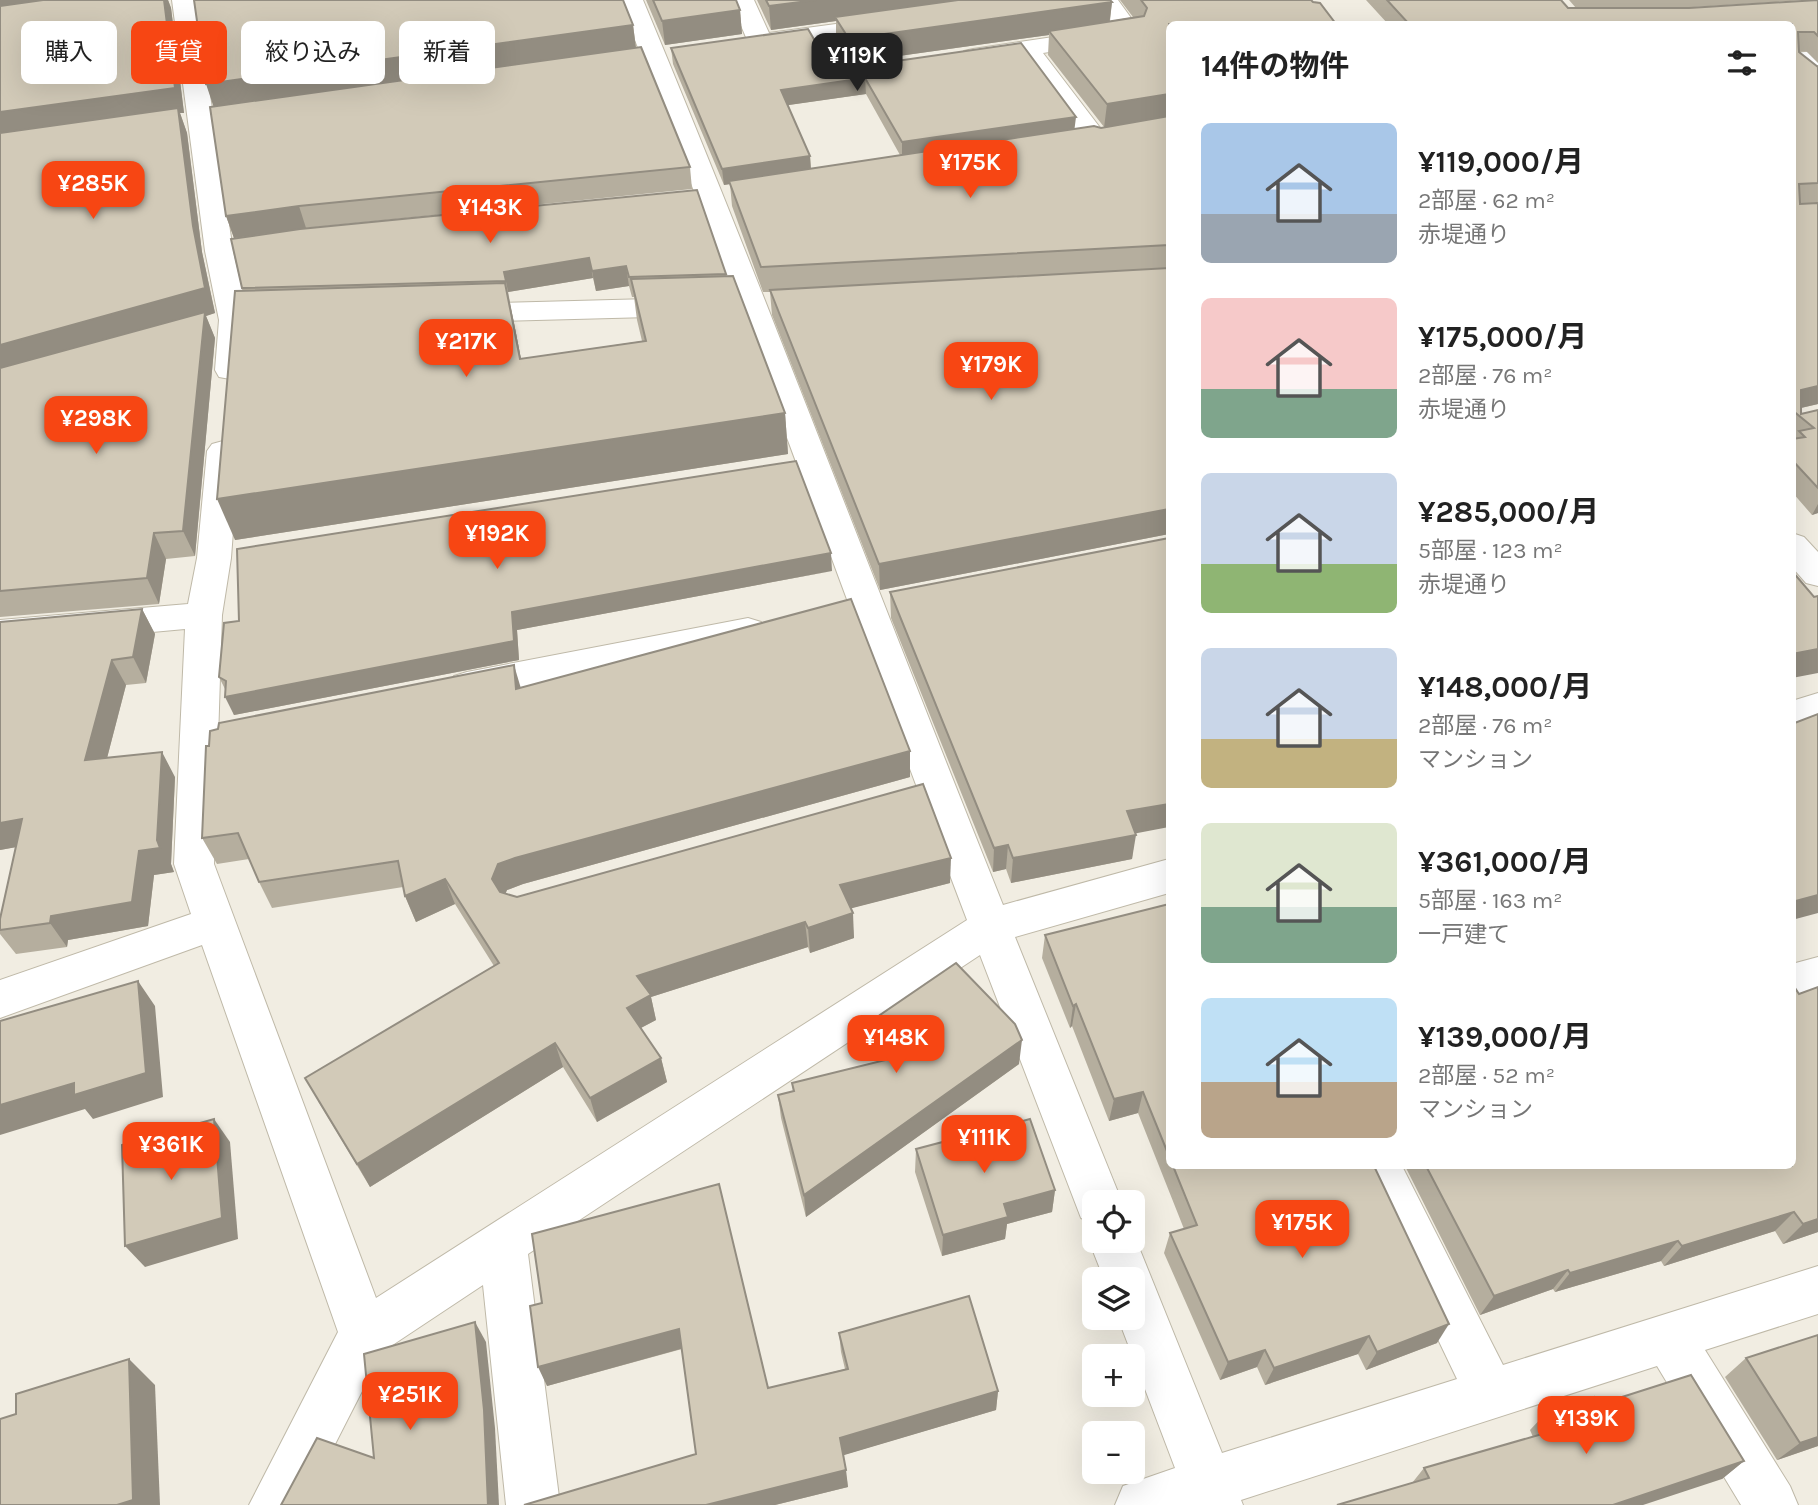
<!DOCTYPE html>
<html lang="ja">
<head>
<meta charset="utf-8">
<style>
  :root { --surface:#fff; --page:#f2f2f2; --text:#222; --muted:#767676; --accent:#f74613 }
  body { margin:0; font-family:Karla,"Noto Sans JP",sans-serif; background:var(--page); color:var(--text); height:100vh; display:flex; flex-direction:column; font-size:26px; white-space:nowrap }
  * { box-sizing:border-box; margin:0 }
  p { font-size:23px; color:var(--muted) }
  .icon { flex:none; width:38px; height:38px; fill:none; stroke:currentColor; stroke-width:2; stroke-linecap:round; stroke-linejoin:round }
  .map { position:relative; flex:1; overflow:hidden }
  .drawer { position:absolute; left:1166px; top:21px; width:630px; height:1148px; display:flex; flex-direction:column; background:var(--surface); border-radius:10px; box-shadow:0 7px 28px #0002 }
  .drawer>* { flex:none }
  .hud { position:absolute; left:21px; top:21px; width:665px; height:63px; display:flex; gap:14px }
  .tools { position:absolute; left:1082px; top:1190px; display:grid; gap:14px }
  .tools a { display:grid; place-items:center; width:63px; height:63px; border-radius:10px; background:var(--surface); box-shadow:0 7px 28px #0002; font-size:35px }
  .price { position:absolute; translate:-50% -60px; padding:0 16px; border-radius:14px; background:var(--accent); color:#fff; font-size:23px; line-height:46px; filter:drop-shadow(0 2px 4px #0008) }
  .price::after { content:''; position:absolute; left:50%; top:42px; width:21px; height:16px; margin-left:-10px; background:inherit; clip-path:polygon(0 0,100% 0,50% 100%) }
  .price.current { background:#222; color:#fff }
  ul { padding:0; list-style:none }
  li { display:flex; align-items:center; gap:21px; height:175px; padding:0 35px }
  li span { display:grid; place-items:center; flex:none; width:196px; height:140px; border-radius:10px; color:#555 }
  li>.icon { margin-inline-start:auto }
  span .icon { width:84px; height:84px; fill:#fffc; stroke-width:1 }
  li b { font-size:30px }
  h2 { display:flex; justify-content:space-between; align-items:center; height:84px; padding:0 35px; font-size:30px }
  .chip { padding:0 24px; border-radius:10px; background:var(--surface); box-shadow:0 7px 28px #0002; font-size:24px; line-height:63px }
  .chip.current { background:var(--accent); color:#fff }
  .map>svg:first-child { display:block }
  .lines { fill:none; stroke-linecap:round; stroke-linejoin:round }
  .minor-casing { stroke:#bfb9a8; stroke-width:2 }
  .minor { fill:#fff; fill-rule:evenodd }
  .wall { fill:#b5ae9e; fill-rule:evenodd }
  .shaded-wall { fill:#938d81 }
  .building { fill:#d2cab8; stroke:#938d81; stroke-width:2 }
</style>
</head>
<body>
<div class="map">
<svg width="1818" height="1505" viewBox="0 0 1818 1505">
  <rect width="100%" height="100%" fill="#f1ede2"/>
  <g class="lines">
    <defs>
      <g id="minor">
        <path d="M172 0H196L233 251 249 320 245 370 241 377 230 379 219 377 215 370 219 320 205 251Z"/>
        <path d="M619 0H643C768 299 882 604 1003 905L1169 859V893L1015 937 1122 1202H1094V1223L1081 1218 980 955 528 1254 560 1505H506L483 1285 382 1352 304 1505H249L338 1332 202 945 0 1018V980L191 914 174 864 185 629 0 646V620L188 604 197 558 207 451 212 444 223 441 234 444 239 451 231 558 222 615 214 864 376 1298 967 920C850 613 741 304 619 0Z"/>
        <path d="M730 0H754L769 33 888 17 896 19 900 24 896 29 888 31 760 49 751 47 748 42Z"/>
        <path d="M1094 0H1118L1142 33 1139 38 1043 53 1111 142 1107 148 1098 150 1089 148 1021 56 973 63 964 61 961 56 964 51 973 49 1114 28Z"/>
        <path d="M1818 51V65L1792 67V53Z"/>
        <path d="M688 298 698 301 703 307 698 313 688 316 461 322 450 319 446 313 450 307 461 304Z"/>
        <path d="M1792 533 1804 537 1818 552V586L1806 583 1792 567Z"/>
        <path d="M748 618 761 622 766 631 761 640 467 700 454 696 448 686 454 676 467 672Z"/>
        <path d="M1818 693V721L1792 729V701Z"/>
        <path d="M1818 957V993L1792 1000V964Z"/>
        <path d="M1355 1166H1402L1503 1365 1818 1266V1314L1705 1350 1790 1486 1798 1505H1741L1657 1366 1241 1500 1243 1505H1115L1123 1486 1175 1468 1118 1318H1132V1279H1104L1089 1241 1094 1230V1241H1132V1230L1222 1453 1457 1379Z"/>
      </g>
    </defs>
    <!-- minor casing -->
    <use href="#minor" class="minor-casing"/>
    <!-- minor -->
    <use href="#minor" class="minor"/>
  </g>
  <!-- wall -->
  <g class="wall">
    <path d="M0 0H168L171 8 184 113H180L187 133 202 252 215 313 206 316 215 338 195 556 166 559 159 604 0 617Z"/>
    <path d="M646 0H736L740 10 742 34 665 45Z"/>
    <path d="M757 0H1110L1112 2 1110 21 1133 17 1120 0H1311L1169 24V534L880 590 772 315 770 292H763L732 206 730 184 724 185 673 64 671 48 829 65 1075 129 1104 127 1048 55 1049 35 849 63 836 41V21L771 30ZM866 94 900 155 811 169 810 156 788 105Z"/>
    <path d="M1366 0H1561L1568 8H1576L1569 0H1807L1678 8 1818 0V63L1806 51 1799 52 1818 67V404L1801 408V414L1818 410V513L1812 515 1792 492V24H1388Z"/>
    <path d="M633 25 636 47 690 167 692 189 306 228 234 238 226 216 214 106Z"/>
    <path d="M231 239 726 274 785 413 788 454 235 540 243 290ZM593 278 596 291 629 286 632 297H634L637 320 642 341 521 359 508 292Z"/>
    <path d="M832 571 517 630 519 660 234 715 225 689 219 677Z"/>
    <path d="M890 592 1135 833 1132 859 1011 883 1006 869 993 872 891 618Z"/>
    <path d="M142 609 155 634 146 683 126 685 107 758 175 777 171 864 174 872 154 875 148 926 68 940 67 947 16 954 0 934V919L16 847 0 850Z"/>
    <path d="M521 688 910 777 523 884 507 890 505 894 517 897 950 883 851 908 854 938 810 953 808 947 651 997 656 1020 641 1028 661 1058 667 1082 597 1122 563 1067 370 1187 318 1101 494 966 455 904 416 922 405 896 403 887 272 908 259 882 249 859 217 864 202 838Z"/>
    <path d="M1169 904V1166H1374L1437 1343 1366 1370 1358 1354 1265 1385 1257 1367 1220 1380 1164 1253 1170 1233 1184 1229 1138 1113 1109 1121 1072 1026 1070 1028 1042 958 1045 935Z"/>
    <path d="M1818 987V1232L1783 1244 1775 1231 1664 1266 1661 1261 1555 1292 1553 1289 1480 1315 1405 1166H1792L1799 994Z"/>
    <path d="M880 1015 1019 1064 806 1217 781 1118 778 1095 793 1091 792 1083 896 1057 881 1039Z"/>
    <path d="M916 1149 1055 1190 1052 1212 1007 1224 1005 1239 942 1256 915 1172Z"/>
    <path d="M532 1234 768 1388 845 1369 841 1352 839 1333 998 1391 996 1410 843 1455 848 1487 775 1505H524L696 1454 682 1349 547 1386 542 1303Z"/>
    <path d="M1746 1358 1818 1446 1777 1460 1725 1377Z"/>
    <path d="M1597 1405 1744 1461 1722 1479 1412 1483 1424 1468 1533 1437 1530 1430 1547 1412Z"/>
  </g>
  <!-- shaded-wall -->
  <g class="shaded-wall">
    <path d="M0 0H89L0 12Z"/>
    <path d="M164 0H168L171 8 184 113H180L187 133 202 252 215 313 206 316 215 338 195 556 183 531 0 374V345L193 226 0 138V112Z"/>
    <path d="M816 0H987L835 17 836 21 771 30 769 6Z"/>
    <path d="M1112 2 1109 26 1049 31V35L849 63V39Z"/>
    <path d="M740 10 742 34 665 45 662 21Z"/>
    <path d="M633 25 636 49 214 108 206 84Z"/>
    <path d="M865 78 866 94 782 106 781 90Z"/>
    <path d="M1169 94V118L1104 128 1107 104Z"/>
    <path d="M1076 117 1074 133 902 159V142Z"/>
    <path d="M810 156 811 172 729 181 730 184 724 185 722 169Z"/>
    <path d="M299 206 306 228 234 238 226 216Z"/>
    <path d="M589 258 593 278 508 292 510 301 504 272Z"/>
    <path d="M626 266 629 286 596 291 592 271Z"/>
    <path d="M505 283 514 323 529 401 520 359Z"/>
    <path d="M1818 386V404L1792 410 1801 390Z"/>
    <path d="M785 413 788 454 235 540 217 499Z"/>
    <path d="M1818 504V513L1812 515Z"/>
    <path d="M1169 509V534L880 590 879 564Z"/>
    <path d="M154 533 166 559 159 604 147 578Z"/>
    <path d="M831 553 832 571 517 630 519 660 234 715 225 697 512 612Z"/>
    <path d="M142 609 155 634 146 683 133 657Z"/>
    <path d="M1818 649V673L1792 678V654Z"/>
    <path d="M112 660 126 685 100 785 85 760Z"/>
    <path d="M514 665 522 692 516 689Z"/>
    <path d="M910 751V777L523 884 507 890 501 904 492 879 498 864 515 858Z"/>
    <path d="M162 752 175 777 171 864 174 872 154 875 148 926 68 940 67 947 50 923 51 916 139 851 157 840Z"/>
    <path d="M1169 804V827L1122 836 1127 811Z"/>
    <path d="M22 819 39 843 0 850V823Z"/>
    <path d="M1136 835 1132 859 1011 883 1013 858Z"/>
    <path d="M1008 845 1006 869 993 872 994 848Z"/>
    <path d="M951 858 950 883 841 911 840 885Z"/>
    <path d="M445 879 455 904 416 922 405 896Z"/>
    <path d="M1818 895V913L1792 920V902Z"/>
    <path d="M853 913 854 938 810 953 808 928Z"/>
    <path d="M805 922 808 947 651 997 656 1020 633 1032 627 1008 637 976Z"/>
    <path d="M138 981 155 1006 163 1097 93 1119 85 1109 0 1135V1105Z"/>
    <path d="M1076 1004 1072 1026 1070 1028 1073 1006Z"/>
    <path d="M1022 1040 1019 1064 806 1217 804 1195Z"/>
    <path d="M555 1043 563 1067 370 1187 357 1164Z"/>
    <path d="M661 1058 667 1082 597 1122 590 1098Z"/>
    <path d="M1143 1092 1138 1113 1109 1121 1114 1099Z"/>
    <path d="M214 1119 230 1142 238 1239 145 1267 125 1246Z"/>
    <path d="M1055 1190 1052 1212 1007 1224 1005 1239 942 1256 943 1235 1004 1204Z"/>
    <path d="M1794 1212 1775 1231 1664 1266 1682 1246Z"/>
    <path d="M1818 1219V1232L1783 1244 1803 1224Z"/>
    <path d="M1678 1241 1661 1261 1555 1292 1570 1273Z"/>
    <path d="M1568 1270 1553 1289 1480 1315 1494 1296Z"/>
    <path d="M475 1322 486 1342 495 1428 499 1505H488Z"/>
    <path d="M1449 1324 1437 1343 1366 1370 1377 1352Z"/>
    <path d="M679 1329 684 1348 547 1386 538 1367Z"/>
    <path d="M1369 1336 1358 1354 1265 1385 1274 1368Z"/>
    <path d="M1265 1350 1257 1367 1220 1380 1228 1362Z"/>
    <path d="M129 1359 155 1385 160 1505H117Z"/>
    <path d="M998 1391 996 1410 841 1456 840 1438Z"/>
    <path d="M1818 1437V1446L1777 1460 1800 1443Z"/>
    <path d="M1744 1461 1722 1479 1643 1505H1613Z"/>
    <path d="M846 1470 848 1487 775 1505H706Z"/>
  </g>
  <!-- building -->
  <g class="building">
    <path d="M43 0H164L175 88 0 112V6Z"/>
    <path d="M194 0H623L633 25 206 84Z"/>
    <path d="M653 0H736L740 10 662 21Z"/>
    <path d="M766 0H816L769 6Z"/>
    <path d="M958 0H1110L1112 2 849 39 835 17Z"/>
    <path d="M1141 0H1311L1313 2 1320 3 1336 24H1169V94L1107 104 1049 31 1144 16 1147 8Z"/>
    <path d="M1387 0H1561L1568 8H1689L1818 0V36L1814 32H1798L1799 52 1818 67V183L1799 184 1800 204 1818 203V386L1801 390V414L1818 410V488L1792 460V439L1805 437 1799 431 1814 428 1792 410V24H1409Z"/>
    <path d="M808 29 829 65 841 69 1021 43 1076 117 902 142 865 78 781 90 810 156 722 169 671 48Z"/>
    <path d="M641 47 690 167 299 206 226 216 210 107Z"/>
    <path d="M178 108 193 226 205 288 0 345V133Z"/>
    <path d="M1169 116V245L761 267 729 181 1094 126 1101 128Z"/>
    <path d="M697 190 726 274 629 277 626 266 592 271 589 258 504 272 506 281 242 288 231 239 300 229Z"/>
    <path d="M1169 268V509L879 564 770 290Z"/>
    <path d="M733 276 785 413 217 499 235 291 505 283 520 359 646 341 631 279Z"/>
    <path d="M205 312 183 531 154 533 147 578 0 591V368Z"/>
    <path d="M796 461 831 553 512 612 514 641 225 697 226 681 219 677 224 623 239 621 237 549Z"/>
    <path d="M1169 538V804L1127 811 1136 835 1013 858 1008 845 994 848 890 592Z"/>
    <path d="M1792 571 1814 597 1818 596V649L1792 654Z"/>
    <path d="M851 599 910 751 515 858 498 864 492 879 500 892 517 897 923 784 951 858 840 885 853 913 808 928 805 922 637 976 651 995 627 1008 661 1058 590 1098 555 1043 357 1164 305 1078 499 963 445 879 405 896 398 861 259 882 238 833 202 838 206 746H209L210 731 218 729 219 723 514 665 516 689Z"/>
    <path d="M142 609 133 657 112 660 85 760 162 752 157 840 160 848 139 851 132 902 51 916 50 923 0 930V919L22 819 0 823V622Z"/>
    <path d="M1818 714V895L1792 902V724Z"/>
    <path d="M1169 904V1156L1143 1092 1114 1099 1076 1004 1073 1006 1045 935Z"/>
    <path d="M956 963 1015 1024 1022 1040 804 1195 778 1095 794 1091 792 1083 914 1053 880 1015Z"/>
    <path d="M138 981 146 1073 74 1095V1083L0 1105V1021Z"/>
    <path d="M1818 987V1219L1803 1224 1794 1212 1682 1246 1678 1241 1570 1273 1568 1270 1494 1296 1426 1166H1792V989L1795 988 1799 994Z"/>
    <path d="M214 1119 222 1218 125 1246 122 1145Z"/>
    <path d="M1030 1119 1055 1190 1004 1204 1008 1217 943 1235 916 1149Z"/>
    <path d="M1173 1166H1374L1449 1324 1377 1352 1369 1336 1274 1368 1265 1350 1228 1362 1170 1233 1197 1225Z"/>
    <path d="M719 1184 768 1388 848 1369 839 1333 969 1296 998 1391 840 1438 846 1470 706 1505H524L696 1454 679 1329 538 1367 530 1306 542 1303 532 1234Z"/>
    <path d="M475 1322 484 1410 488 1505H281L317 1438 374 1458 364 1354Z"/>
    <path d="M1818 1335V1437L1800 1443 1746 1358Z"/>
    <path d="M129 1359 133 1500 117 1505H0V1419L16 1414V1394Z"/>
    <path d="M1691 1375 1744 1461 1613 1505H1337L1429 1478 1424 1468 1556 1430 1547 1412 1594 1397 1597 1405Z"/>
  </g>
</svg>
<div class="tools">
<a><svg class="icon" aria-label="locate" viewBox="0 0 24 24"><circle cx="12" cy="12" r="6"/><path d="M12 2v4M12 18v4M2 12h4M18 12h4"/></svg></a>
<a><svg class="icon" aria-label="layers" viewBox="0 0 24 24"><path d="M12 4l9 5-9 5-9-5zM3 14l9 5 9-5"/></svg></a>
<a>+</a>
<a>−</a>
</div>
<b class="price current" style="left:857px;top:93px">¥119K</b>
<b class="price" style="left:970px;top:200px">¥175K</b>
<b class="price" style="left:93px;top:221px">¥285K</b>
<b class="price" style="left:490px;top:245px">¥143K</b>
<b class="price" style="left:466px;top:379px">¥217K</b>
<b class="price" style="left:991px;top:402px">¥179K</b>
<b class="price" style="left:96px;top:456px">¥298K</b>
<b class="price" style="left:497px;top:571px">¥192K</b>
<b class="price" style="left:896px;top:1075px">¥148K</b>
<b class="price" style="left:984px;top:1175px">¥111K</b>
<b class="price" style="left:171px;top:1182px">¥361K</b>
<b class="price" style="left:1302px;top:1260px">¥175K</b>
<b class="price" style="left:410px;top:1432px">¥251K</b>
<b class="price" style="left:1586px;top:1456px">¥139K</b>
<div class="hud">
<a class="chip">購入</a>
<a class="chip current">賃貸</a>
<a class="chip">絞り込み</a>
<a class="chip">新着</a>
</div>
<section class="drawer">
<h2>14件の物件<svg class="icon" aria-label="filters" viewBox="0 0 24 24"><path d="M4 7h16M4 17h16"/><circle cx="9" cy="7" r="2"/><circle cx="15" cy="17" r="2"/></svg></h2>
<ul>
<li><span style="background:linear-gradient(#a9c7e8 65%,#9aa5b1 0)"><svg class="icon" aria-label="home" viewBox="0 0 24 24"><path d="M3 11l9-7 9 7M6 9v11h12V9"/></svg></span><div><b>¥119,000/月</b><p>2部屋 · 62 m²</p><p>赤堤通り</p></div></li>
<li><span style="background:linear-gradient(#f6c9c9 65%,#7fa58c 0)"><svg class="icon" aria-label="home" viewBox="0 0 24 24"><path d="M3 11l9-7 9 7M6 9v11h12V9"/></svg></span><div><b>¥175,000/月</b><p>2部屋 · 76 m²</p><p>赤堤通り</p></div></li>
<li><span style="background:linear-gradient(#c9d6e8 65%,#8fb573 0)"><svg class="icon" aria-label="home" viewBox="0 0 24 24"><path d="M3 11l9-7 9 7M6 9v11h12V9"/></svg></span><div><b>¥285,000/月</b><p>5部屋 · 123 m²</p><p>赤堤通り</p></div></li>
<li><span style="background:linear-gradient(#c9d6e8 65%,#c2b280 0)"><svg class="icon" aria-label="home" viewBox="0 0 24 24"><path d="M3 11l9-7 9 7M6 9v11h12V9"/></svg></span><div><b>¥148,000/月</b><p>2部屋 · 76 m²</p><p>マンション</p></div></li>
<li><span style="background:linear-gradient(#dfe7d0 60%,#7fa58c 0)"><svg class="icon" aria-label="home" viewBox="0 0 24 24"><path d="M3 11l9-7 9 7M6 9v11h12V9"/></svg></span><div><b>¥361,000/月</b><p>5部屋 · 163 m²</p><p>一戸建て</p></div></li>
<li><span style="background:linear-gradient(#bfe0f5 60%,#b9a48a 0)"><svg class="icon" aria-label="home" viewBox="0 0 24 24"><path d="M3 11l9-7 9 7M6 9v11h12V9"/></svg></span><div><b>¥139,000/月</b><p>2部屋 · 52 m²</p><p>マンション</p></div></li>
</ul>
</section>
</div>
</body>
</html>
